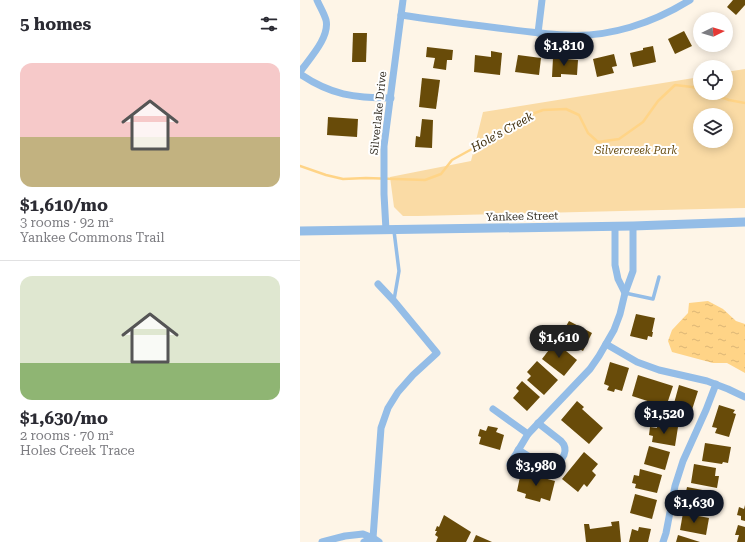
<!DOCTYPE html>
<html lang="en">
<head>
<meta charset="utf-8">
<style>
  :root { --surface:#fff; --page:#f7f7f7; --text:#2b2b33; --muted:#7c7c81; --line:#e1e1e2; --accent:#111827 }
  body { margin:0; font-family:"Roboto Serif",serif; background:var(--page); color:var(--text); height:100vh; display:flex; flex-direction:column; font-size:15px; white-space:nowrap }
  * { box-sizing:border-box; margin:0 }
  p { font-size:13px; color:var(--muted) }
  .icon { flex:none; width:22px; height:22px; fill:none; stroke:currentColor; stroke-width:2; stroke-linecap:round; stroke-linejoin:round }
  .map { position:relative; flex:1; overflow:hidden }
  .sheet { display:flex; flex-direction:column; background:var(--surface); width:300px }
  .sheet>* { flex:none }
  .needle { width:26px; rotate:85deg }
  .tools { position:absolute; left:393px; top:12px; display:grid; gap:8px }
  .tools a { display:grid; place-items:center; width:40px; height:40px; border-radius:50%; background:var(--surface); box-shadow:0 2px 10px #0003; font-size:20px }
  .price { position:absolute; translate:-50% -34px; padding:0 9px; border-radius:14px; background:var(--accent); color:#fff; font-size:13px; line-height:26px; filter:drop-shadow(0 1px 2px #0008) }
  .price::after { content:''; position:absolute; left:50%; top:24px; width:12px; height:9px; margin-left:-6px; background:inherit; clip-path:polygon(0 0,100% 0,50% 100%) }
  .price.selected { background:#222; color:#fff }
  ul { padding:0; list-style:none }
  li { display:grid; align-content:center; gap:8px; height:212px; padding:0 20px }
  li+li { border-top:1px solid var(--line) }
  li span { display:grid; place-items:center; height:124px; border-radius:12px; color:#555 }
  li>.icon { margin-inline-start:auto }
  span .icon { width:72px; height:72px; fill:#fffc; stroke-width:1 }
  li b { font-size:17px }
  h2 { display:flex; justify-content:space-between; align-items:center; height:48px; padding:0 20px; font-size:17px }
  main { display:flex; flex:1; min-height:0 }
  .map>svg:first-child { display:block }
  .green { fill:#fadba5; fill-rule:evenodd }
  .water { fill:url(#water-ripples) }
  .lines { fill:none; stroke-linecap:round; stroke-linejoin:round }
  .stream { stroke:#ffd487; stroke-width:2.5 }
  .building { fill:#684b09 }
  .service { stroke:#94bde7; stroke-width:3.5 }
  .minor { stroke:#94bde7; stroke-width:7 }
  .tertiary { stroke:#94bde7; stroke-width:9 }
  .labels { text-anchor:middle; stroke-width:4; stroke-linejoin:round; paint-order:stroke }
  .street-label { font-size:11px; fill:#373229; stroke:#fff }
  .park-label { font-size:11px; font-style:italic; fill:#6a4e13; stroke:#fff }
  .water-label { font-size:12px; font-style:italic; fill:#41300e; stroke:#fff }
</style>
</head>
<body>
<main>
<section class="sheet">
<h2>5 homes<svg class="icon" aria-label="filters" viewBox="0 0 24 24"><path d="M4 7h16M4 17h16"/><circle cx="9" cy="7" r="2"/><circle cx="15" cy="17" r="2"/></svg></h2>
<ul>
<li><span style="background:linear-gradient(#f6c9c9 60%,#c2b280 0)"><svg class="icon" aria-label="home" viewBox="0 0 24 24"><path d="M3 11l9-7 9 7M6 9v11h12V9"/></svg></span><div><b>$1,610/mo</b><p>3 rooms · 92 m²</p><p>Yankee Commons Trail</p></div></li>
<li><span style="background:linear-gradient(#dfe7d0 70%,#8fb573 0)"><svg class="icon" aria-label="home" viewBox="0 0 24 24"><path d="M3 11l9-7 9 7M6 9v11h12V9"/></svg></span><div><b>$1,630/mo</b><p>2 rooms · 70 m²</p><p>Holes Creek Trace</p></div></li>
</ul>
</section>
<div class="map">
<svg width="445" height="542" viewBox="0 0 445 542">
  <defs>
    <pattern id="water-ripples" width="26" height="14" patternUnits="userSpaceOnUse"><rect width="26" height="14" fill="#ffd487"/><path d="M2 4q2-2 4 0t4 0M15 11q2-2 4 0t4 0" fill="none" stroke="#dbb675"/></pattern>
  </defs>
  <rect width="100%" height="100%" fill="#fef5e7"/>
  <!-- green -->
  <path class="green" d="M445 69V208L118 216H103L94 207 90 177 171 161 183 112 400 77V93H426V72ZM400 115H426V141H400Z"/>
  <!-- water -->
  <path class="water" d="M408 301 423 309 436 321 445 324V373L427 363H413L372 352 368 341 372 330 388 313 389 303Z"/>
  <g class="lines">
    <!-- stream -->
    <g class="stream">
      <path d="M410 93 429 100 445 103"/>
      <path d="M0 166 26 175 43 179 66 178 125 180 141 174 152 160 181 144 221 118 243 110 266 109 279 115 288 133 298 142 319 139 343 122 358 101 375 85 392 87 400 89"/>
    </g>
  </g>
  <!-- building -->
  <g class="building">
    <path d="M433 0H445V5L436 15 427 7Z"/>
    <path d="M384 31 392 46 375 54 368 39Z"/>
    <path d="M53 33H67L66 62H52Z"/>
    <path d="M353 46 356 62 333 67 330 53 343 50V48Z"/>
    <path d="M127 47 153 50 152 60H147L146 70 133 68 135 58 126 57Z"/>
    <path d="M191 51 202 53 200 75 174 72 175 55 191 57Z"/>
    <path d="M314 54 317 66 312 67 314 73 297 77 293 59Z"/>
    <path d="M218 55 241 58 239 75 215 72Z"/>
    <path d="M253 58 278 60 277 75 261 74V77H252Z"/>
    <path d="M122 78 140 80 136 109 119 107Z"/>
    <path d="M28 117 58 119 57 137 27 135Z"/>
    <path d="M122 119 133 120 132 148 115 147 116 136 120 137Z"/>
    <path d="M336 314 355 318 352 332H353L352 337 348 336 347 340 330 336Z"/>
    <path d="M269 321 292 333 283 351 263 340 266 335 262 333Z"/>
    <path d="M255 342 277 360 264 376 242 359Z"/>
    <path d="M237 361 258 380 244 395 227 380 231 376 227 372Z"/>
    <path d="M310 362 329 368 322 391 315 389 314 392 307 390 309 386 304 384Z"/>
    <path d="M338 375 373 386 366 407 332 396Z"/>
    <path d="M222 381 240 397 227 411 213 398 219 391 216 388Z"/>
    <path d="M379 385 398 391 390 416 384 414 385 410 373 407Z"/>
    <path d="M277 401 284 407 282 409 303 428 289 444 261 420Z"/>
    <path d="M419 405 435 410 433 413 436 414 429 437 415 433 417 428 412 427Z"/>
    <path d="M357 424 378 427 375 446 352 442 353 436 349 435 350 427 357 428Z"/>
    <path d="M188 426 198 428 196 432 204 435 200 450 179 444 181 437 178 436 180 429 186 431Z"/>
    <path d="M405 443 431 447 428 463 423 462 422 464 402 461Z"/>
    <path d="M349 446 370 452 365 470 344 464Z"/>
    <path d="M284 452 298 464 292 471 296 475 287 487 284 484 278 492 262 479Z"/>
    <path d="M394 464 416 468 415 476H419L417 488 391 483Z"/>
    <path d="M340 469 362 475 357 493 335 488 336 484 332 483 334 475 339 476Z"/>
    <path d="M221 472 255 481 250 501 241 498 240 502 225 498 226 494 217 491Z"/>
    <path d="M387 487 413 492 409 511 383 506Z"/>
    <path d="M335 494 357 500 352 519 330 513Z"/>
    <path d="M445 505V521L441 520V516L437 515 439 507 444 509Z"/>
    <path d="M383 513 409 518 406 535 380 530Z"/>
    <path d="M144 515 171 532 166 542H136L138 537 135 535 137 531H135L137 526 139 527Z"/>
    <path d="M319 521 321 542H286L284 524H289L290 529 312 526 311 522Z"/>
    <path d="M438 525 445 527V542H437L439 535H435Z"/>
    <path d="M339 527 351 529 348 542H329L332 529 338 531Z"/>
    <path d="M176 535 192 542H173Z"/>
    <path d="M378 535 400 542H376Z"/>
  </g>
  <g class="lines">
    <!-- service -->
    <g class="service">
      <path d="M94 231 99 271 94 300"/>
      <path d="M325 293 353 299 359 277"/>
    </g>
    <!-- minor -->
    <g class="minor">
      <path d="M101 15C134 20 166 24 198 28 220 31 243 34 265 35 309 38 353 23 390 0"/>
      <path d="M238 33 242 0"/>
      <path d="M0 72C10 58 30 37 26 20 24 13 20 7 17 0"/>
      <path d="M0 74C31 95 54 98 91 98"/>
      <path d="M315 226V265L318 279 325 293"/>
      <path d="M86 230 84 194V146L103 0"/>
      <path d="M78 284 94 301 137 353 113 375 98 392 88 408 81 428 73 538 79 542"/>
      <path d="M306 344 337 362 359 370 407 381 428 389 445 397"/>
      <path d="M193 409 228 434"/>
      <path d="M218 450C224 453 229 457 235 460 247 468 256 471 264 455 266 450 265 445 261 441L238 423"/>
      <path d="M210 464 228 434 290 369 299 356 314 330 320 314 325 293 333 271V226"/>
      <path d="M22 542 45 536 63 534 73 538 64 542"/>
      <path d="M363 542 366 533 375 486 383 461 406 410 416 384"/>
    </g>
    <!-- tertiary -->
    <path class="tertiary" d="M0 231 333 226 445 222"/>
  </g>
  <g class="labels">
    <!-- street labels -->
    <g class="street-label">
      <text transform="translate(78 113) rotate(-84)" y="4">Silverlake Drive</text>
      <text transform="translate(222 216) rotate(-1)" y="4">Yankee Street</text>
    </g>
    <!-- park labels -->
    <g class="park-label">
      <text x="336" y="154">Silvercreek Park</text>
    </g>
    <!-- water labels -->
    <g class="water-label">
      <text transform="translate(202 132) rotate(-29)" y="4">Hole's Creek</text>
    </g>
  </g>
</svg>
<div class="tools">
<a><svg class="needle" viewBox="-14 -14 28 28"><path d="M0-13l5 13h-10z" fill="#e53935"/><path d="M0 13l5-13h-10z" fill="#7c7c81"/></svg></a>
<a><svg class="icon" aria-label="locate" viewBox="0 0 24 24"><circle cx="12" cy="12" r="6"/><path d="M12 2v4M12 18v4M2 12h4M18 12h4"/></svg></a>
<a><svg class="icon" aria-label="layers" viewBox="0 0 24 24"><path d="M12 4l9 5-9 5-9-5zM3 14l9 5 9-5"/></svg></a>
</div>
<b class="price" style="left:264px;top:67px">$1,810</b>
<b class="price selected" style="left:259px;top:359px">$1,610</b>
<b class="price" style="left:364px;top:435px">$1,520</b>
<b class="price" style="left:236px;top:487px">$3,980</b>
<b class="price" style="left:394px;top:524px">$1,630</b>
</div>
</main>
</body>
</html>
